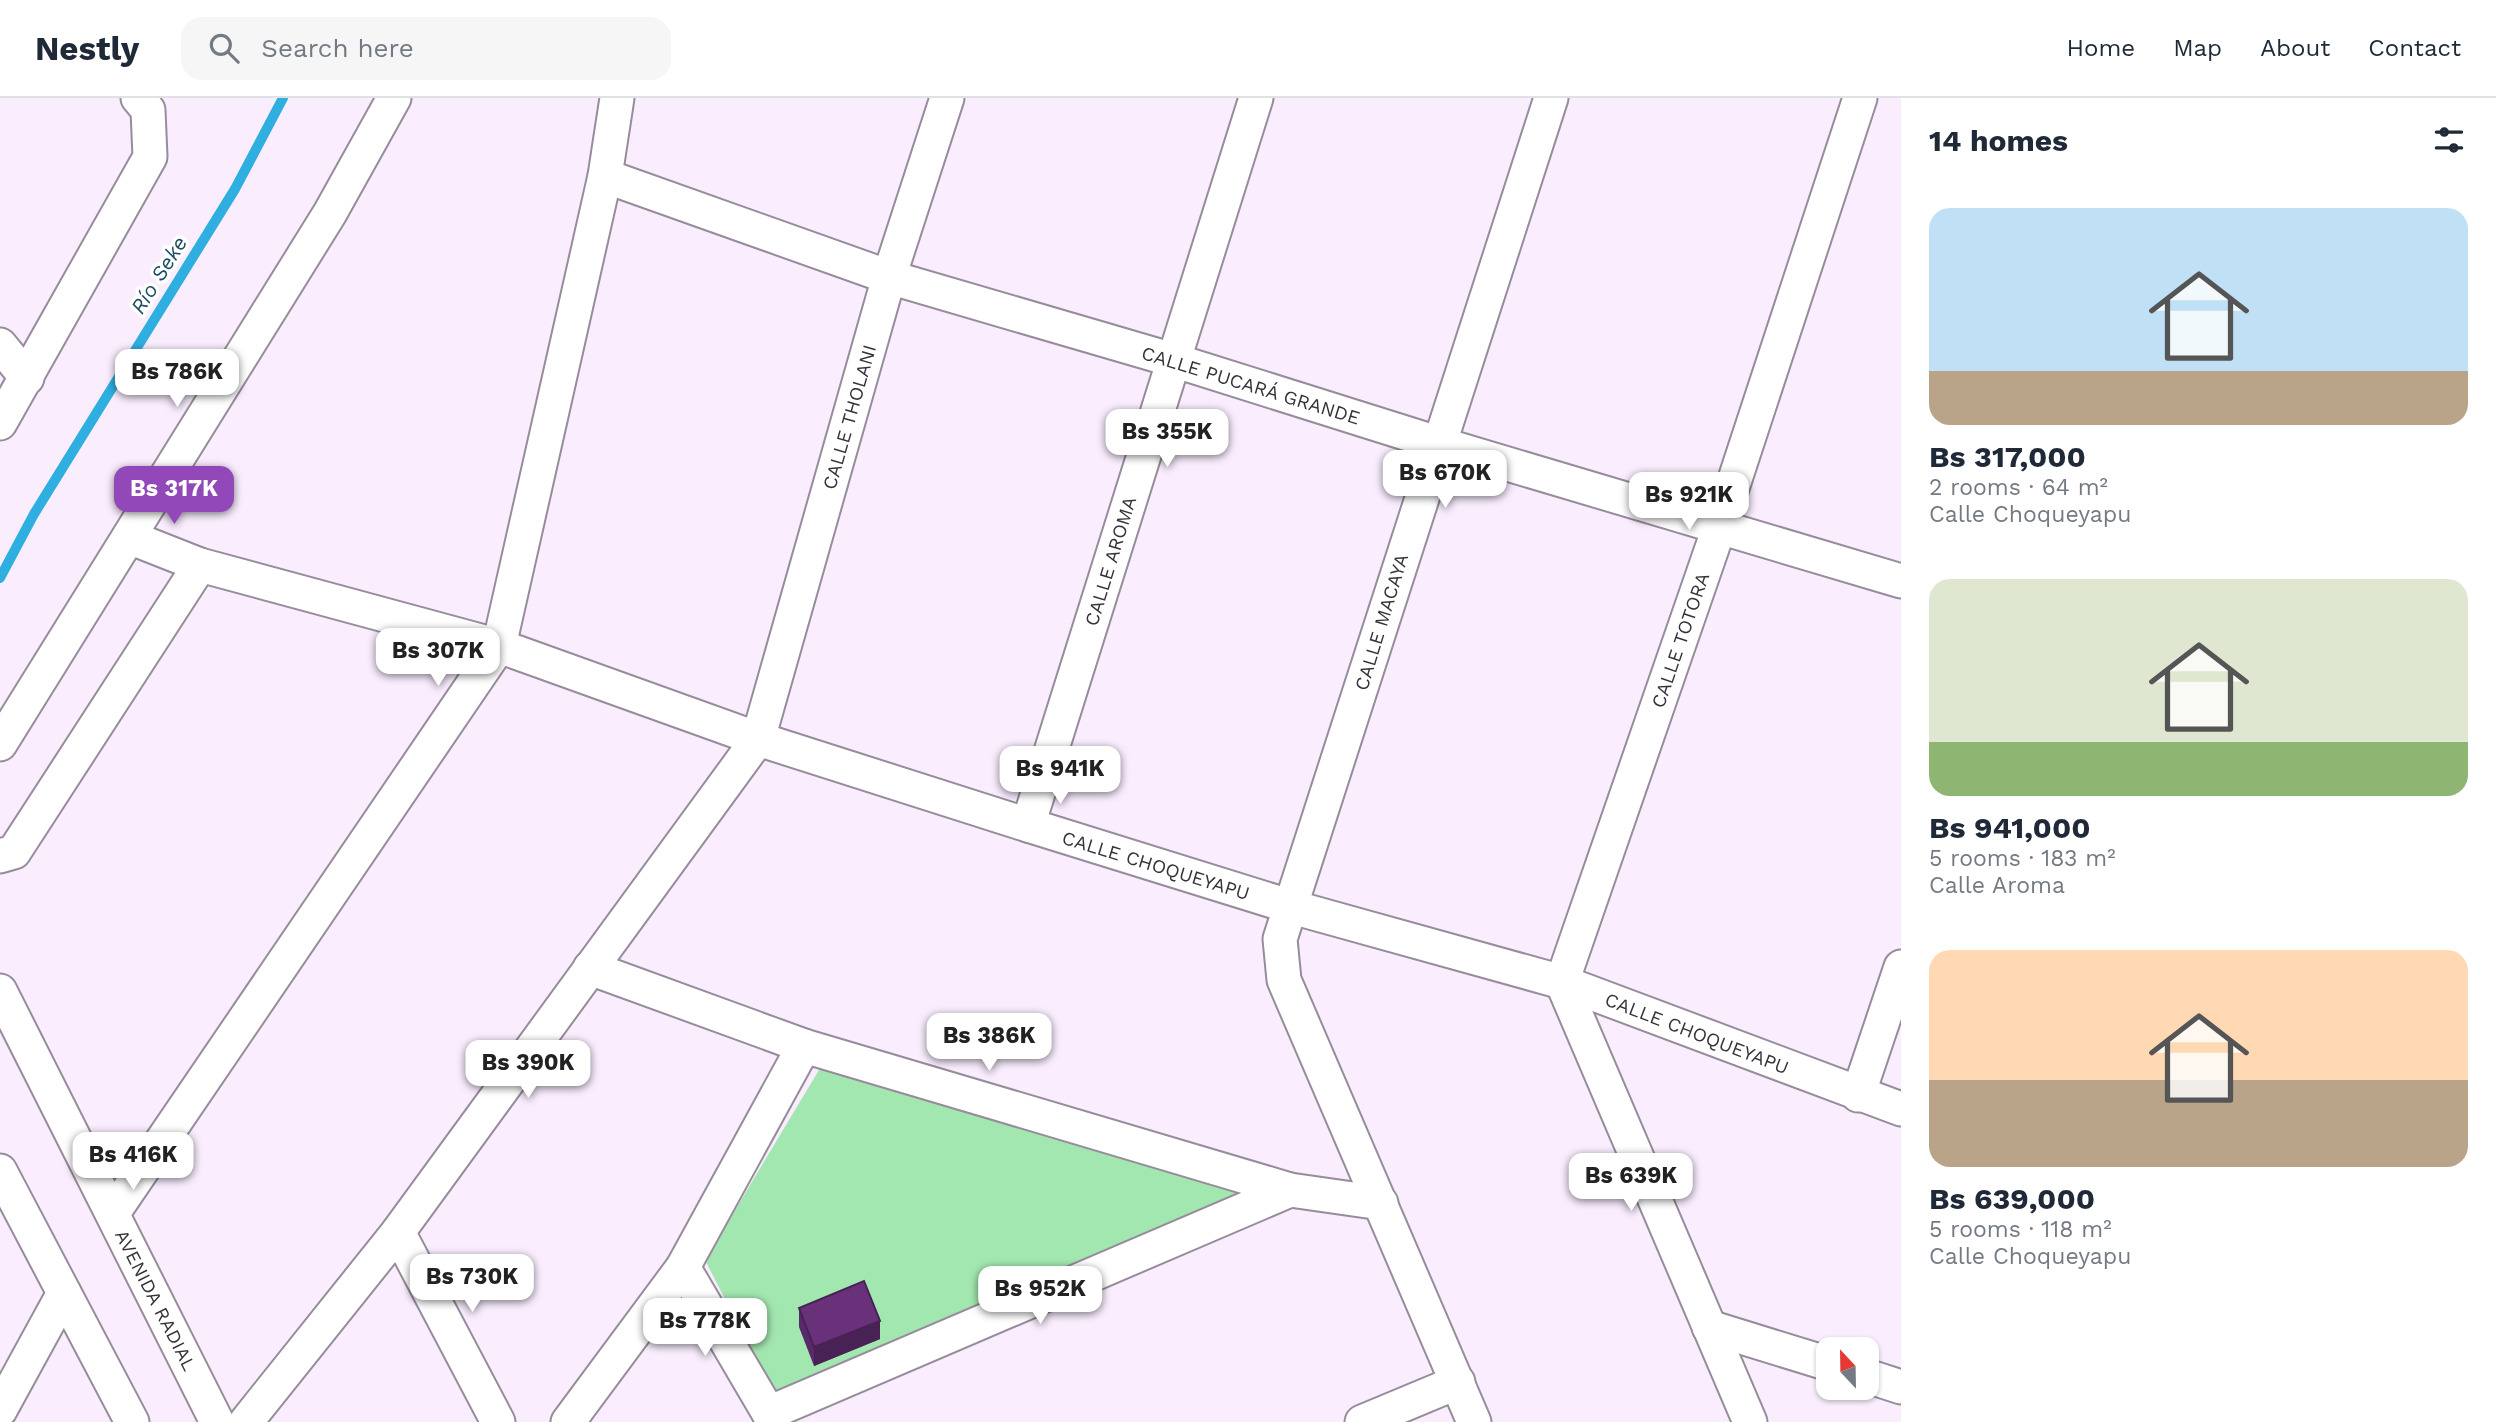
<!DOCTYPE html>
<html lang="en">
<head>
<meta charset="utf-8">
<style>
  :root { --surface:#fff; --page:#f6f6f7; --text:#1f2937; --muted:#747a83; --line:#e0e1e3; --accent:#9348ba }
  body { margin:0; font-family:"Work Sans",sans-serif; background:var(--page); color:var(--text); height:100vh; display:flex; flex-direction:column; font-size:26px; white-space:nowrap }
  * { box-sizing:border-box; margin:0 }
  p { font-size:23px; color:var(--muted) }
  .icon { flex:none; width:38px; height:38px; fill:none; stroke:currentColor; stroke-width:2; stroke-linecap:round; stroke-linejoin:round }
  .map { position:relative; flex:1; overflow:hidden }
  .panel { display:flex; flex-direction:column; background:var(--surface); width:595px }
  .panel>* { flex:none }
  .needle { width:46px; rotate:338deg }
  .buttons { position:absolute; left:1816px; top:1239px; display:grid; gap:14px }
  .buttons a { display:grid; place-items:center; width:63px; height:63px; border-radius:14px; background:var(--surface); box-shadow:0 2px 5px #0004; font-size:35px }
  .price { position:absolute; translate:-50% -60px; padding:0 16px; border-radius:14px; background:#fff; color:#222; font-size:23px; line-height:46px; filter:drop-shadow(0 2px 4px #0008) }
  .price::after { content:''; position:absolute; left:50%; top:42px; width:21px; height:16px; margin-left:-10px; background:inherit; clip-path:polygon(0 0,100% 0,50% 100%) }
  .price.current { background:var(--accent); color:#fff }
  ul { padding:0; list-style:none }
  li { display:grid; align-content:center; gap:14px; height:371px; padding:0 28px }
  li span { display:grid; place-items:center; height:217px; border-radius:21px; color:#555 }
  li>.icon { margin-inline-start:auto }
  span .icon { width:126px; height:126px; fill:#fffc; stroke-width:1 }
  li b { font-size:30px }
  h2 { display:flex; justify-content:space-between; align-items:center; height:84px; padding:0 28px; font-size:30px }
  header { display:flex; align-items:center; gap:42px; box-sizing:border-box; height:98px; padding:0 35px; background:var(--surface); border-bottom:2px solid var(--line) }
  header strong { font-size:33px }
  nav { display:flex; gap:38px; margin-inline-start:auto; font-size:24px }
  .search { width:490px; height:63px; background:var(--page); display:flex; align-items:center; gap:18px; box-sizing:border-box; padding:0 24px; border-radius:21px; color:var(--muted); font-size:26px }
  main { display:flex; flex:1; min-height:0 }
  .map>svg:first-child { display:block }
  .green { fill:#a3e7b0 }
  .lines { fill:none; stroke-linecap:round; stroke-linejoin:round }
  .stream { stroke:#2faee0; stroke-width:10 }
  .minor-casing { stroke:#978c9b; stroke-width:37 }
  .minor { stroke:#fff; stroke-width:33 }
  .wall { fill:#592a69 }
  .shaded-wall { fill:#492255 }
  .building { fill:#68317a; stroke:#492255; stroke-width:2 }
  .labels { text-anchor:middle; stroke-width:7; stroke-linejoin:round; paint-order:stroke }
  .street-label { font-size:19px; fill:#373239; stroke:#fff }
  .water-label { font-size:21px; font-style:italic; fill:#1d4e63; stroke:#fff }
</style>
</head>
<body>
<header>
<strong>Nestly</strong>
<div class="search"><svg class="icon" aria-label="search" viewBox="0 0 24 24"><circle cx="10" cy="10" r="6"/><path d="M15 15l6 6"/></svg>Search here</div>
<nav><a>Home</a><a>Map</a><a>About</a><a>Contact</a></nav>
</header>
<main>
<div class="map">
<svg width="1901" height="1324" viewBox="0 0 1901 1324">
  <rect width="100%" height="100%" fill="#f9edfe"/>
  <!-- green -->
  <path class="green" d="M822 967 1240 1096 775 1299 705 1162Z"/>
  <g class="lines">
    <!-- stream -->
    <path class="stream" d="M0 480 34 416 235 91 283 0"/>
    <defs>
      <g id="minor">
        <path d="M605 78 889 179 1173 262 1437 345 1901 483"/>
        <path d="M0 247 27 280"/>
        <path d="M0 325 150 59 148 12 138 0"/>
        <path d="M129 439 200 467 499 548 758 641 1028 727 1292 809 1562 884 1901 1011"/>
        <path d="M0 646 330 115 394 0"/>
        <path d="M1028 727 1256 0"/>
        <path d="M0 758 14 754 200 467"/>
        <path d="M590 870 804 948 1290 1092 1381 1105"/>
        <path d="M0 893 217 1324"/>
        <path d="M1858 997 1901 869"/>
        <path d="M0 1073 132 1324"/>
        <path d="M113 1115 499 548 605 78 617 0"/>
        <path d="M398 1134 498 1324"/>
        <path d="M683 1169 774 1324"/>
        <path d="M1709 1229 1829 1266"/>
        <path d="M1867 1278 1901 1289"/>
        <path d="M0 1312 64 1195"/>
        <path d="M769 1315 1290 1092"/>
        <path d="M246 1324 398 1134 758 641 889 179 947 0"/>
        <path d="M568 1324 683 1169 804 948"/>
        <path d="M1362 1324 1458 1284"/>
        <path d="M1474 1324 1284 882 1280 841 1551 0"/>
        <path d="M1750 1324 1562 884 1719 430 1860 0"/>
      </g>
    </defs>
    <!-- minor casing -->
    <use href="#minor" class="minor-casing"/>
    <!-- minor -->
    <use href="#minor" class="minor"/>
  </g>
  <!-- wall -->
  <path class="wall" d="M799 1210 880 1241 814 1268 799 1229Z"/>
  <!-- shaded-wall -->
  <path class="shaded-wall" d="M880 1223V1241L814 1268V1249Z"/>
  <!-- building -->
  <path class="building" d="M864 1183 880 1223 814 1249 799 1210Z"/>
  <g class="labels">
    <!-- street labels -->
    <g class="street-label">
      <text transform="translate(1251 287) rotate(17)" y="7">CALLE PUCARÁ GRANDE</text>
      <text transform="translate(849 319) rotate(-74)" y="7">CALLE THOLANI</text>
      <text transform="translate(1110 463) rotate(-73)" y="7">CALLE AROMA</text>
      <text transform="translate(1381 524) rotate(-73)" y="7">CALLE MACAYA</text>
      <text transform="translate(1680 542) rotate(-71)" y="7">CALLE TOTORA</text>
      <text transform="translate(1156 767) rotate(17)" y="7">CALLE CHOQUEYAPU</text>
      <text transform="translate(1697 935) rotate(21)" y="7">CALLE CHOQUEYAPU</text>
      <text transform="translate(156 1202) rotate(63)" y="7">AVENIDA RADIAL</text>
    </g>
    <!-- water labels -->
    <g class="water-label">
      <text transform="translate(159 177) rotate(-58)" y="7">Río Seke</text>
    </g>
  </g>
</svg>
<div class="buttons">
<a><svg class="needle" viewBox="-14 -14 28 28"><path d="M0-13l5 13h-10z" fill="#e53935"/><path d="M0 13l5-13h-10z" fill="#747a83"/></svg></a>
</div>
<b class="price" style="left:177px;top:311px">Bs 786K</b>
<b class="price" style="left:1167px;top:371px">Bs 355K</b>
<b class="price" style="left:1445px;top:412px">Bs 670K</b>
<b class="price current" style="left:174px;top:428px">Bs 317K</b>
<b class="price" style="left:1689px;top:434px">Bs 921K</b>
<b class="price" style="left:438px;top:590px">Bs 307K</b>
<b class="price" style="left:1060px;top:708px">Bs 941K</b>
<b class="price" style="left:989px;top:975px">Bs 386K</b>
<b class="price" style="left:528px;top:1002px">Bs 390K</b>
<b class="price" style="left:133px;top:1094px">Bs 416K</b>
<b class="price" style="left:1631px;top:1115px">Bs 639K</b>
<b class="price" style="left:472px;top:1216px">Bs 730K</b>
<b class="price" style="left:1040px;top:1228px">Bs 952K</b>
<b class="price" style="left:705px;top:1260px">Bs 778K</b>
</div>
<section class="panel">
<h2>14 homes<svg class="icon" aria-label="filters" viewBox="0 0 24 24"><path d="M4 7h16M4 17h16"/><circle cx="9" cy="7" r="2"/><circle cx="15" cy="17" r="2"/></svg></h2>
<ul>
<li><span style="background:linear-gradient(#bfe0f5 75%,#b9a48a 0)"><svg class="icon" aria-label="home" viewBox="0 0 24 24"><path d="M3 11l9-7 9 7M6 9v11h12V9"/></svg></span><div><b>Bs 317,000</b><p>2 rooms · 64 m²</p><p>Calle Choqueyapu</p></div></li>
<li><span style="background:linear-gradient(#dfe7d0 75%,#8fb573 0)"><svg class="icon" aria-label="home" viewBox="0 0 24 24"><path d="M3 11l9-7 9 7M6 9v11h12V9"/></svg></span><div><b>Bs 941,000</b><p>5 rooms · 183 m²</p><p>Calle Aroma</p></div></li>
<li><span style="background:linear-gradient(#ffd9b3 60%,#b9a48a 0)"><svg class="icon" aria-label="home" viewBox="0 0 24 24"><path d="M3 11l9-7 9 7M6 9v11h12V9"/></svg></span><div><b>Bs 639,000</b><p>5 rooms · 118 m²</p><p>Calle Choqueyapu</p></div></li>
</ul>
</section>
</main>
</body>
</html>
